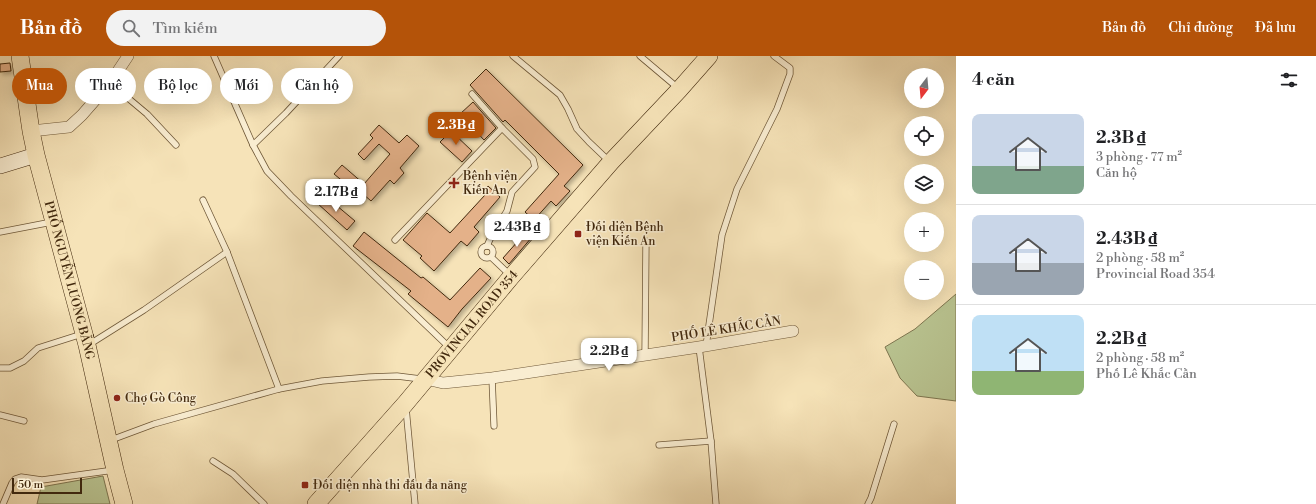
<!DOCTYPE html>
<html lang="vi">
<head>
<meta charset="utf-8">
<style>
  :root { --surface:#fff; --page:#f2f2f2; --text:#202124; --muted:#757577; --line:#e0e0e0; --accent:#b45309 }
  body { margin:0; font-family:"Libre Bodoni",serif; background:var(--page); color:var(--text); height:100vh; display:flex; flex-direction:column; font-size:15px; white-space:nowrap }
  * { box-sizing:border-box; margin:0 }
  p { font-size:13px; color:var(--muted) }
  .icon { flex:none; width:22px; height:22px; fill:none; stroke:currentColor; stroke-width:2; stroke-linecap:round; stroke-linejoin:round }
  .map { position:relative; flex:1; overflow:hidden }
  .drawer { display:flex; flex-direction:column; background:var(--surface); width:360px }
  .drawer>* { flex:none }
  .guide { position:absolute; left:12px; top:12px; width:380px; height:36px; display:flex; gap:8px }
  .needle { width:26px; rotate:196deg }
  .fabs { position:absolute; left:904px; top:12px; display:grid; gap:8px }
  .fabs a { display:grid; place-items:center; width:40px; height:40px; border-radius:50%; background:var(--surface); box-shadow:0 4px 16px #0002; font-size:20px }
  .scale { position:absolute; left:12px; bottom:10px; width:70px; box-sizing:border-box; padding-left:4px; border:2px solid #42290e; border-top:0; font-size:11px; line-height:14px; white-space:nowrap; color:#42290e; -webkit-text-stroke:3px #f9edd1; paint-order:stroke }
  .price { position:absolute; translate:-50% -34px; padding:0 9px; border-radius:8px; background:#fff; color:#222; font-size:13px; line-height:26px; filter:drop-shadow(0 1px 2px #0008) }
  .price::after { content:''; position:absolute; left:50%; top:24px; width:12px; height:9px; margin-left:-6px; background:inherit; clip-path:polygon(0 0,100% 0,50% 100%) }
  .price.selected { background:var(--accent); color:#fff }
  ul { padding:0; list-style:none }
  li { display:flex; align-items:center; gap:12px; height:100px; padding:0 16px }
  li+li { border-top:1px solid var(--line) }
  li span { display:grid; place-items:center; flex:none; width:112px; height:80px; border-radius:8px; color:#555 }
  li>.icon { margin-inline-start:auto }
  span .icon { width:48px; height:48px; fill:#fffc; stroke-width:1 }
  li b { font-size:17px }
  h2 { display:flex; justify-content:space-between; align-items:center; height:48px; padding:0 16px; font-size:17px }
  .chip { padding:0 14px; border-radius:18px; background:var(--surface); box-shadow:0 4px 16px #0002; font-size:14px; line-height:36px }
  .chip.selected { background:var(--accent); color:#fff }
  header { display:flex; align-items:center; gap:24px; box-sizing:border-box; height:56px; padding:0 20px; background:var(--accent); color:#fff }
  header strong { font-size:19px }
  nav { display:flex; gap:22px; margin-inline-start:auto; font-size:14px }
  .search { width:280px; height:36px; background:var(--page); display:flex; align-items:center; gap:10px; box-sizing:border-box; padding:0 14px; border-radius:22px; color:var(--muted); font-size:15px }
  main { display:flex; flex:1; min-height:0 }
  .map>svg:first-child { display:block }
  .green { fill:#b9c491; stroke:#7e7650 }
  .building { fill:#e4b189; stroke:#42290e; filter:url(#shadow) }
  .lines { fill:none; stroke-linecap:round; stroke-linejoin:round }
  .lane-casing { stroke:#6f5838; stroke-width:7 }
  .street-casing { stroke:#6f5838; stroke-width:12 }
  .secondary-casing { stroke:#42290e; stroke-width:16 }
  .primary-casing { stroke:#42290e; stroke-width:18 }
  .lane { stroke:#f9edd1; stroke-width:5.5 }
  .street { stroke:#f9edd1; stroke-width:11 }
  .secondary { stroke:#f9edd1; stroke-width:15 }
  .primary { stroke:#f6e3b8; stroke-width:17 }
  .poi-dot { fill:#8f2418; stroke:#f9edd1; stroke-width:1.5 }
  .labels { text-anchor:middle; stroke-width:3; stroke-linejoin:round; paint-order:stroke }
  .poi-label { font-size:12px; fill:#42290e; stroke:#f9edd1; text-anchor:start }
  .street-label { font-size:12px; fill:#42290e; stroke:#f9edd1 }
</style>
</head>
<body>
<header>
<strong>Bản đồ</strong>
<div class="search"><svg class="icon" aria-label="search" viewBox="0 0 24 24"><circle cx="10" cy="10" r="6"/><path d="M15 15l6 6"/></svg>Tìm kiếm</div>
<nav><a>Bản đồ</a><a>Chỉ đường</a><a>Đã lưu</a></nav>
</header>
<main>
<div class="map">
<svg width="956" height="448" viewBox="0 0 956 448">
  <defs>
    <filter id="shadow"><feDropShadow dx="2.5" dy="2.5" stdDeviation="2" flood-color="#0004"/></filter>
  </defs>
  <rect width="100%" height="100%" fill="#f6e3b8"/>
  <filter id="stains"><feTurbulence type="fractalNoise" baseFrequency=".005" numOctaves="4"/><feColorMatrix values="0 0 0 0 .2 0 0 0 0 .09 0 0 0 0 .02 0 0 0 .5 -.17"/></filter>
  <radialGradient id="worn" r=".72"><stop offset=".6" stop-color="#630" stop-opacity="0"/><stop offset="1" stop-color="#630" stop-opacity=".3"/></radialGradient>
  <!-- green -->
  <g class="green">
    <path d="M956 238V345L917 340 900 322 885 291 915 273Z"/>
    <path d="M103 420 110 448H37L41 431Z"/>
  </g>
  <!-- building -->
  <g class="building">
    <path d="M10 7 11 15 0 16V8Z"/>
    <path d="M486 13 583 109 564 130 570 135 556 150 551 145 534 164 525 156 559 118 505 64 503 66 470 29Z"/>
    <path d="M473 46 496 72 484 84 460 58Z"/>
    <path d="M379 69 399 87 407 79 419 90 400 112 404 117 394 128 390 124 371 145 353 129 351 132 334 118 342 109 364 128 390 98 379 88 364 104 358 98 373 82 370 79Z"/>
    <path d="M451 75 472 95 462 106 440 86Z"/>
    <path d="M488 130 500 141 474 171 479 176 467 190 461 185 434 215 420 202 422 200 403 184 427 157 450 177 485 139 482 137Z"/>
    <path d="M324 139 355 165 347 174 317 147Z"/>
    <path d="M364 176 421 222 423 221 450 244 480 212 491 222 462 253 448 271 408 238 411 235 353 190Z"/>
    <path d="M526 176 532 181 509 208 503 202Z"/>
  </g>
  <g class="lines">
    <defs>
      <g id="lane">
        <path d="M214 0 253 89 267 115 291 140 450 292"/>
        <path d="M513 0 560 39 568 53 577 73 589 86 609 105"/>
        <path d="M640 0 678 32"/>
        <path d="M110 27 147 58 176 89"/>
        <path d="M472 38 502 72"/>
        <path d="M253 89 286 57 339 0"/>
        <path d="M203 144 227 196 279 333"/>
        <path d="M0 176 52 166"/>
        <path d="M395 184 502 72 533 103 535 111 512 136 507 155 491 181 487 190"/>
        <circle cx="487" cy="196" r="6"/>
        <path d="M491 201 510 219"/>
        <path d="M90 288 144 254 227 196"/>
        <path d="M706 290 722 179 737 133 777 53 790 18V12L774 0"/>
        <path d="M699 291 711 385 716 448"/>
        <path d="M645 299 646 185"/>
        <path d="M0 312H10L24 305 38 292 82 278"/>
        <path d="M492 322 494 370"/>
        <path d="M406 352 415 448"/>
        <path d="M0 359 24 365"/>
        <path d="M111 384 154 368 279 333 322 325 369 321 397 320 421 323"/>
        <path d="M659 389 711 385"/>
        <path d="M213 405 233 418 264 448"/>
        <path d="M3 448 12 427 15 423 21 421 42 424 114 414"/>
        <path d="M868 448 871 442 894 368"/>
      </g>
      <g id="street">
        <path d="M31 75 69 71 82 59 110 27 128 0"/>
        <path d="M426 323 443 327 492 322 699 291 793 275"/>
      </g>
      <path id="secondary" d="M0 110 36 99"/>
      <g id="primary">
        <path id="s1" d="M20 0 31 75 36 99 87 289 115 414 124 448"/>
        <path id="s2" d="M316 448 405 348 511 221 611 106 679 34 709 0"/>
      </g>
    </defs>
    <!-- lane casing -->
    <use href="#lane" class="lane-casing"/>
    <!-- street casing -->
    <use href="#street" class="street-casing"/>
    <!-- secondary casing -->
    <use href="#secondary" class="secondary-casing"/>
    <!-- primary casing -->
    <use href="#primary" class="primary-casing"/>
    <!-- lane -->
    <use href="#lane" class="lane"/>
    <!-- street -->
    <use href="#street" class="street"/>
    <!-- secondary -->
    <use href="#secondary" class="secondary"/>
    <!-- primary -->
    <use href="#primary" class="primary"/>
  </g>
  <!-- markers -->
  <g class="poi-dot">
    <path d="M452 121h4v4h4v4h-4v4h-4v-4h-4v-4h4z"/>
    <rect x="574" y="174" width="8" height="8" rx="2"/>
    <circle cx="117" cy="342" r="4"/>
    <rect x="301" y="425" width="8" height="8" rx="2"/>
  </g>
  <g class="labels">
    <!-- poi labels -->
    <g class="poi-label">
      <text x="463" y="124">Bệnh viện<tspan x="463" dy="14">Kiến An</tspan></text>
      <text x="586" y="175">Đối diện Bệnh<tspan x="586" dy="14">viện Kiến An</tspan></text>
      <text x="125" y="346">Chợ Gò Công</text>
      <text x="313" y="433">Đối diện nhà thi đấu đa năng</text>
    </g>
    <!-- street labels -->
    <g class="street-label">
      <text dy="4" stroke="none"><textPath href="#s1" startOffset="230">PHỐ NGUYỄN LƯƠNG BẰNG</textPath></text>
      <text dy="4" stroke="none"><textPath href="#s2" startOffset="238">PROVINCIAL ROAD 354</textPath></text>
      <text transform="translate(726 273) rotate(-9)" y="4">PHỐ LÊ KHẮC CẦN</text>
    </g>
  </g>
  <rect width="100%" height="100%" filter="url(#stains)"/>
  <rect width="100%" height="100%" fill="url(#worn)"/>
</svg>
<div class="fabs">
<a><svg class="needle" viewBox="-14 -14 28 28"><path d="M0-13l5 13h-10z" fill="#e53935"/><path d="M0 13l5-13h-10z" fill="#757577"/></svg></a>
<a><svg class="icon" aria-label="locate" viewBox="0 0 24 24"><circle cx="12" cy="12" r="6"/><path d="M12 2v4M12 18v4M2 12h4M18 12h4"/></svg></a>
<a><svg class="icon" aria-label="layers" viewBox="0 0 24 24"><path d="M12 4l9 5-9 5-9-5zM3 14l9 5 9-5"/></svg></a>
<a>+</a>
<a>−</a>
</div>
<div class="scale">50 m</div>
<b class="price selected" style="left:456px;top:90px">2.3B ₫</b>
<b class="price" style="left:336px;top:157px">2.17B ₫</b>
<b class="price" style="left:517px;top:192px">2.43B ₫</b>
<b class="price" style="left:609px;top:316px">2.2B ₫</b>
<div class="guide">
<a class="chip selected">Mua</a>
<a class="chip">Thuê</a>
<a class="chip">Bộ lọc</a>
<a class="chip">Mới</a>
<a class="chip">Căn hộ</a>
</div>
</div>
<section class="drawer">
<h2>4 căn<svg class="icon" aria-label="filters" viewBox="0 0 24 24"><path d="M4 7h16M4 17h16"/><circle cx="9" cy="7" r="2"/><circle cx="15" cy="17" r="2"/></svg></h2>
<ul>
<li><span style="background:linear-gradient(#c9d6e8 65%,#7fa58c 0)"><svg class="icon" aria-label="home" viewBox="0 0 24 24"><path d="M3 11l9-7 9 7M6 9v11h12V9"/></svg></span><div><b>2.3B ₫</b><p>3 phòng · 77 m²</p><p>Căn hộ</p></div></li>
<li><span style="background:linear-gradient(#c9d6e8 60%,#9aa5b1 0)"><svg class="icon" aria-label="home" viewBox="0 0 24 24"><path d="M3 11l9-7 9 7M6 9v11h12V9"/></svg></span><div><b>2.43B ₫</b><p>2 phòng · 58 m²</p><p>Provincial Road 354</p></div></li>
<li><span style="background:linear-gradient(#bfe0f5 70%,#8fb573 0)"><svg class="icon" aria-label="home" viewBox="0 0 24 24"><path d="M3 11l9-7 9 7M6 9v11h12V9"/></svg></span><div><b>2.2B ₫</b><p>2 phòng · 58 m²</p><p>Phố Lê Khắc Cần</p></div></li>
</ul>
</section>
</main>
</body>
</html>
